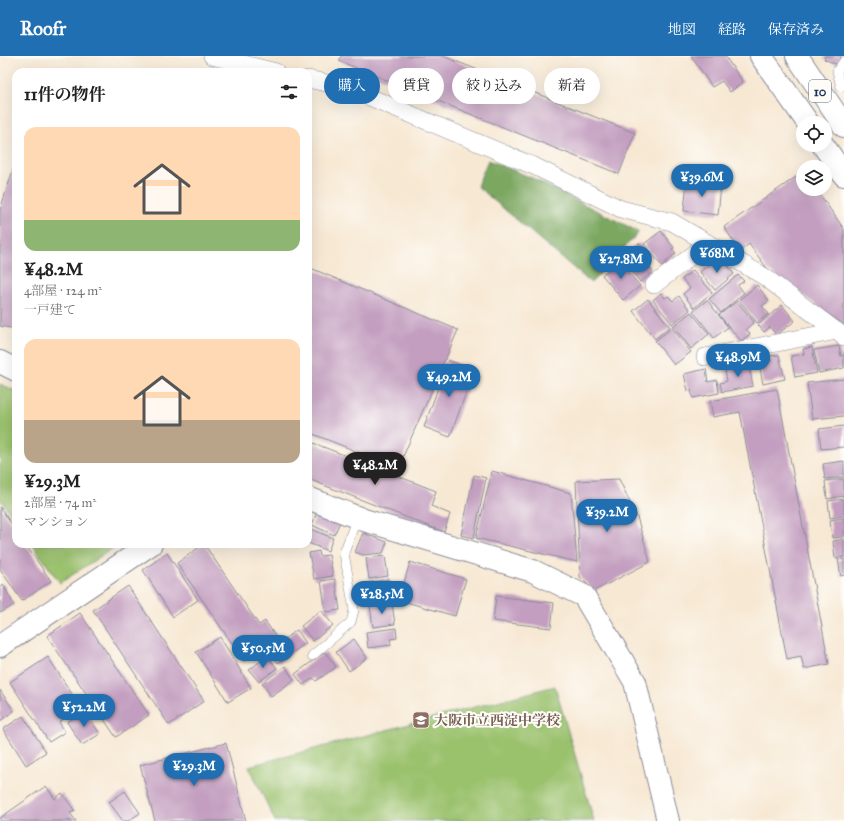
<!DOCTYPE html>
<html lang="ja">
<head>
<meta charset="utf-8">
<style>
  :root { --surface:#fff; --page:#f6f6f6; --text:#222; --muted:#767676; --accent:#1f6fb2 }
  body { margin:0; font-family:"IM FELL Great Primer","Noto Serif JP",serif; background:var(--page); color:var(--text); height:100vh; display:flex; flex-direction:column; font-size:15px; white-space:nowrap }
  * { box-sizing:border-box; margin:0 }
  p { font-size:13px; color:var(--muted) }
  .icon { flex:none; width:22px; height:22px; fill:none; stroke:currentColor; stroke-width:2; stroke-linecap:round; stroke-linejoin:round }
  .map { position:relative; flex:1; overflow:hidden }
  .drawer { position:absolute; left:12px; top:12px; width:300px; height:480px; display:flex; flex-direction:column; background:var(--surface); border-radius:12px; box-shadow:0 4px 16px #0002 }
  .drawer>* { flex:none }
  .guide { position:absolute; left:324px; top:12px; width:380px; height:36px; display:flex; gap:8px }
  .tools { position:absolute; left:796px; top:60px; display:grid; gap:8px }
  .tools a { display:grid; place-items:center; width:36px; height:36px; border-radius:50%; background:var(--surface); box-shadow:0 4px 16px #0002; font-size:20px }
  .price { position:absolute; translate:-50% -34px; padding:0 9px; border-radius:14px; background:var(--accent); color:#fff; font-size:13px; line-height:26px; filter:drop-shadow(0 1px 2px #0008) }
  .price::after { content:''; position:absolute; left:50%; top:24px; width:12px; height:9px; margin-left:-6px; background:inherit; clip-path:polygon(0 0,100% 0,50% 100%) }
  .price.selected { background:#222; color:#fff }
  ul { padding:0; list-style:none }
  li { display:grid; align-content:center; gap:8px; height:212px; padding:0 12px }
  li span { display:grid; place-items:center; height:124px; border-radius:12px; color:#555 }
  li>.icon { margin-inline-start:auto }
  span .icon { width:72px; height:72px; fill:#fffc; stroke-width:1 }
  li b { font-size:17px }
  h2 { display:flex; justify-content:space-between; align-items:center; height:48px; padding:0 12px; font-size:17px }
  .pill { padding:0 14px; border-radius:18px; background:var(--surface); box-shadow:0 4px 16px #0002; font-size:14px; line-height:36px }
  .pill.selected { background:var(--accent); color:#fff }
  header { display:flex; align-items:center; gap:24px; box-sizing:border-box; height:56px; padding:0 20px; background:var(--accent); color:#fff }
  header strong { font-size:19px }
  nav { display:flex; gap:22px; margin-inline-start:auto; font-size:14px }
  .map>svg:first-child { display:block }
  .green { fill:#9ac16c; stroke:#5a7865 }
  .forest { fill:#7ba760; stroke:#4b6b5f }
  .building { fill:#c39ec0 }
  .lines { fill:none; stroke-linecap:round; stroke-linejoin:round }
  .service-casing { stroke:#898c98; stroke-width:10 }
  .minor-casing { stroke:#898c98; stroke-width:18 }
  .tertiary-casing { stroke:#898c98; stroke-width:24 }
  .primary-casing { stroke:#898c98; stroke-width:24 }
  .service { stroke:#fff; stroke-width:9 }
  .minor { stroke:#fff; stroke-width:17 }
  .tertiary { stroke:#fff; stroke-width:22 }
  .primary { stroke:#fff; stroke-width:22 }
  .labels { text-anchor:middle; stroke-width:4; stroke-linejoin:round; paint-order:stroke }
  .shield { fill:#fdfcf7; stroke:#5f6c8c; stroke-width:1 }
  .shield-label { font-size:13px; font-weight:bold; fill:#1b2f5e }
  .education-label { font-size:14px; font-weight:bold; fill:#785e54; stroke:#fdfcf7; text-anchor:start }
</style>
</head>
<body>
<header>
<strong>Roofr</strong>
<nav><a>地図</a><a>経路</a><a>保存済み</a></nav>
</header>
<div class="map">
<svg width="844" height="765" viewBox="0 0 844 765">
  <rect width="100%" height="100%" fill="#fdfcf7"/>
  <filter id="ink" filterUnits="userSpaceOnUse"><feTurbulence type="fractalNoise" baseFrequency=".025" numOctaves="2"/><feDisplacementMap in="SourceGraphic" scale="8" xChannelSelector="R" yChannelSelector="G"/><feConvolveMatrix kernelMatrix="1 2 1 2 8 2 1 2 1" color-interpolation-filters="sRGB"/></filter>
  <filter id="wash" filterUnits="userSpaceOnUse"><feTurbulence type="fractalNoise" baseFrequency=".012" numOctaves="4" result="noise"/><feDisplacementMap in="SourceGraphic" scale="16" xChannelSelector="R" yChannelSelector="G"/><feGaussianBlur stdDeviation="0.9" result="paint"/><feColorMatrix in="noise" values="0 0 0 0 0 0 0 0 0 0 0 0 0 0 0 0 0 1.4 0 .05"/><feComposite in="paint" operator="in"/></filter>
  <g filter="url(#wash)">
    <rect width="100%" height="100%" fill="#f7e8d3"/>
    <!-- green -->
    <g class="green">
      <path d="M0 328 16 335V465L0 443Z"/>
      <path d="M32 488H119L60 527Z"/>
      <path d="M555 630 594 765H275L249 710Z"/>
    </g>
    <!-- forest -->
    <path class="forest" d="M488 104 532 122 639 176 591 227 477 130Z"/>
    <g id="blocks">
      <!-- building -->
      <g class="building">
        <path d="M341 0H443L635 77 619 118 339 5Z"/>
        <path d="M691 0H725L743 26 730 36 722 25 712 31Z"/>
        <path d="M825 0H841L838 9 824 3Z"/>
        <path d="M16 105V273L0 270V154Z"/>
        <path d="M803 116V133H816L844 173V269L769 215 749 188 740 195 724 171Z"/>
        <path d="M687 125 721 129 718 159 684 155Z"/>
        <path d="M661 175 674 192 672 193 676 197 662 210 644 188Z"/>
        <path d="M639 187 648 199 643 203 653 216 640 226 623 203 632 196 630 194Z"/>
        <path d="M716 203 721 209 725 206 734 218 715 234 700 216Z"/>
        <path d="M619 205 640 230 623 244 602 219Z"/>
        <path d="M308 211 458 274 398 412 308 376Z"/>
        <path d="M693 214 712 236 694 252 683 238 690 232 682 223Z"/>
        <path d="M738 219 744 225 738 229 744 237 721 257 709 243Z"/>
        <path d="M757 229 769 245 762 250 769 258 757 267 739 244Z"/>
        <path d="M661 237 665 242 668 240 673 245 679 240 690 254 672 268 653 244Z"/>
        <path d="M648 243 670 271 655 283 633 255Z"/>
        <path d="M707 244 728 271 714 282 693 255Z"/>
        <path d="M737 245 754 266 746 273 750 278 741 285 719 259Z"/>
        <path d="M782 249 795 265 776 279 770 271 764 276 758 269Z"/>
        <path d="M691 256 709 278 691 293 673 270Z"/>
        <path d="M672 272 691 296 674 309 655 285Z"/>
        <path d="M839 290 841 300 844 299V312L819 317 814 294Z"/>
        <path d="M812 291 817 317 795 321 791 300 804 298 803 293Z"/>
        <path d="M779 299 785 323 763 328 759 307 771 305 770 300Z"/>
        <path d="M448 304 474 314 450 381 424 371Z"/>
        <path d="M748 305 753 330 722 336 720 327 727 325 725 314 738 311 737 307Z"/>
        <path d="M706 313 708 326 717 324 719 337 693 342 691 334 688 335 684 318Z"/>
        <path d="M844 323V360L812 363 807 327Z"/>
        <path d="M777 333 829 608 804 613 801 600 787 603 740 356 713 361 710 345Z"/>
        <path d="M844 370V391L821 393 819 373Z"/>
        <path d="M308 385 436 435 431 450 450 458 444 476 308 423Z"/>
        <path d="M844 405V421L825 423 823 408Z"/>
        <path d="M492 415 571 437 577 506 476 482Z"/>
        <path d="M474 419 486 422 474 482 461 479Z"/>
        <path d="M619 423 637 461 650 506 594 535 580 521 576 425Z"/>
        <path d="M844 423V440L827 443 825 425Z"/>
        <path d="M844 443V460L830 462 828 445Z"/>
        <path d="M0 451 16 475V488H25L51 525 22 545 0 513Z"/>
        <path d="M317 456 340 466 334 479 312 469Z"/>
        <path d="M844 462V481L832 482 830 464Z"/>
        <path d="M308 472 333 482 328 495 308 487Z"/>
        <path d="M363 477 387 486 383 497 363 499 355 496Z"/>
        <path d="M844 483V501L835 502 833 485Z"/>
        <path d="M204 488 259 569 265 565 277 582 244 605 177 507Z"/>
        <path d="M319 495 320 500 329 499 333 520 314 523 309 497Z"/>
        <path d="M167 497 198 544 173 561 143 514Z"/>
        <path d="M385 500 388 520 369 523 366 502Z"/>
        <path d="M844 503V519L841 520 838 504Z"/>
        <path d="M410 506 466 523 455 560 399 544Z"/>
        <path d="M335 523 340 554 326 556 321 525Z"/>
        <path d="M389 523 393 544 368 547 365 527Z"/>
        <path d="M3 528 14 549 0 557V530Z"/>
        <path d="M128 530 204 645 169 669 93 554Z"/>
        <path d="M496 540 554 547 551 572 493 565Z"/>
        <path d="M392 547 395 568 373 571 370 550Z"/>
        <path d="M321 554 333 569 313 585 301 570Z"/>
        <path d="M80 557 149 659 116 681 47 580Z"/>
        <path d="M396 572 397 582 390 583 391 589 368 592 366 576Z"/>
        <path d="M297 574 306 587 278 607 269 594Z"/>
        <path d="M220 581 251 632 228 646 196 596Z"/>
        <path d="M354 583 367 602 349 615 336 596Z"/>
        <path d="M325 596 336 611 316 625 313 622 303 629 295 618Z"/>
        <path d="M267 600 277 612 259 626 249 614Z"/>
        <path d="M48 601 81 652 59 666 65 676 49 686 10 626Z"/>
        <path d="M285 610 294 624 271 640 262 627Z"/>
        <path d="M0 634 14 655 0 665Z"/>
        <path d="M85 655 100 678 82 689 67 666Z"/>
        <path d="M23 660 46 696 26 709 3 673Z"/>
        <path d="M226 687 246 765H155L140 709Z"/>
        <path d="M46 730 55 743 62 737 75 755 70 757 76 765H0V762Z"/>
        <path d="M125 735 140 757 128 765H123L109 746Z"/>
      </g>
    </g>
  </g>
  <g filter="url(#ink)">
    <use href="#blocks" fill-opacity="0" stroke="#898c98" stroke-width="1"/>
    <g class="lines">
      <defs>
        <g id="service">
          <path d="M841 31 837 15 844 5"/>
          <path d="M312 600 351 566 354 554 344 497 357 461"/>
        </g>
        <g id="minor">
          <path d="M212 0 276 16"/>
          <path d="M308 23 348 32 536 111 621 153 672 166 765 221 844 281"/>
          <path d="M654 229 708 187"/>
          <path d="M705 301 837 275"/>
        </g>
        <g id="tertiary">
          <path d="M0 306 16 314"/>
          <path d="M308 442 364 464 533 515 584 540 635 626 668 765"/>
          <path d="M0 590 151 488"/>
        </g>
        <g id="primary">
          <path d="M761 0 808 67"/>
          <path d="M797 0 844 70"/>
          <path d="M823 89 844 119"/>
        </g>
      </defs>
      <!-- service casing -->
      <use href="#service" class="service-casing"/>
      <!-- minor casing -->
      <use href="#minor" class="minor-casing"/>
      <!-- tertiary casing -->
      <use href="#tertiary" class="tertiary-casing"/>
      <!-- primary casing -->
      <use href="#primary" class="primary-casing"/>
      <!-- service -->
      <use href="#service" class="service"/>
      <!-- minor -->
      <use href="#minor" class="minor"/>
      <!-- tertiary -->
      <use href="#tertiary" class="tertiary"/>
      <!-- primary -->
      <use href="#primary" class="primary"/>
    </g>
  </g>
  <!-- icons -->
  <defs>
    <symbol id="school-square" viewBox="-11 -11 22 22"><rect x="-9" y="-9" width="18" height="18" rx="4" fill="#8d6e63" stroke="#fdfcf7"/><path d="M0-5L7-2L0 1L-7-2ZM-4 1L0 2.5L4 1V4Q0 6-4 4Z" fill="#fff"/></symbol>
  </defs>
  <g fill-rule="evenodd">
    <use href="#school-square" x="411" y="654" width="20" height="20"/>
  </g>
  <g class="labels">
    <!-- shield labels -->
    <rect class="shield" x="809" y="24" width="22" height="22" rx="3"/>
    <g class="shield-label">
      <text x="820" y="40">10</text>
    </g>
    <!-- education labels -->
    <g class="education-label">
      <text x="434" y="669">大阪市立西淀中学校</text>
    </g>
  </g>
</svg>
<div class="tools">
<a><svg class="icon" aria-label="locate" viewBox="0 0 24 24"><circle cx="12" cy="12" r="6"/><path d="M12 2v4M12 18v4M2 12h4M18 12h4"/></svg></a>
<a><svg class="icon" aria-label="layers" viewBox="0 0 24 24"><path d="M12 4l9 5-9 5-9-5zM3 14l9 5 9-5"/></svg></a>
</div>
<b class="price" style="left:702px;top:142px">¥39.6M</b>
<b class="price" style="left:717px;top:218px">¥68M</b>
<b class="price" style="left:621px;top:224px">¥27.8M</b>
<b class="price" style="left:738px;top:322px">¥48.9M</b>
<b class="price" style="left:449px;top:342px">¥49.2M</b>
<b class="price selected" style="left:375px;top:430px">¥48.2M</b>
<b class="price" style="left:607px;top:477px">¥39.2M</b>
<b class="price" style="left:382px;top:559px">¥28.5M</b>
<b class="price" style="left:263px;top:613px">¥50.5M</b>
<b class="price" style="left:84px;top:672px">¥52.2M</b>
<b class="price" style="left:194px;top:731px">¥29.3M</b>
<div class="guide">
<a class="pill selected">購入</a>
<a class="pill">賃貸</a>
<a class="pill">絞り込み</a>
<a class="pill">新着</a>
</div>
<section class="drawer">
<h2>11件の物件<svg class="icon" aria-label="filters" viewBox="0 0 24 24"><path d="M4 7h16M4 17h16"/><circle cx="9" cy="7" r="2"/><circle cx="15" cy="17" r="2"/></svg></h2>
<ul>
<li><span style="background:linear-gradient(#ffd9b3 75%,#8fb573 0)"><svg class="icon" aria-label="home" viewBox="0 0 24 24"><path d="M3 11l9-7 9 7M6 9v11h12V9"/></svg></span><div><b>¥48.2M</b><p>4部屋 · 124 m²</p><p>一戸建て</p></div></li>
<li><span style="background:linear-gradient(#ffd9b3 65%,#b9a48a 0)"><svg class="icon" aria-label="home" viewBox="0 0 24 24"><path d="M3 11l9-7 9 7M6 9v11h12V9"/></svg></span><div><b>¥29.3M</b><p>2部屋 · 74 m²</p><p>マンション</p></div></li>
</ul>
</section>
</div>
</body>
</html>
